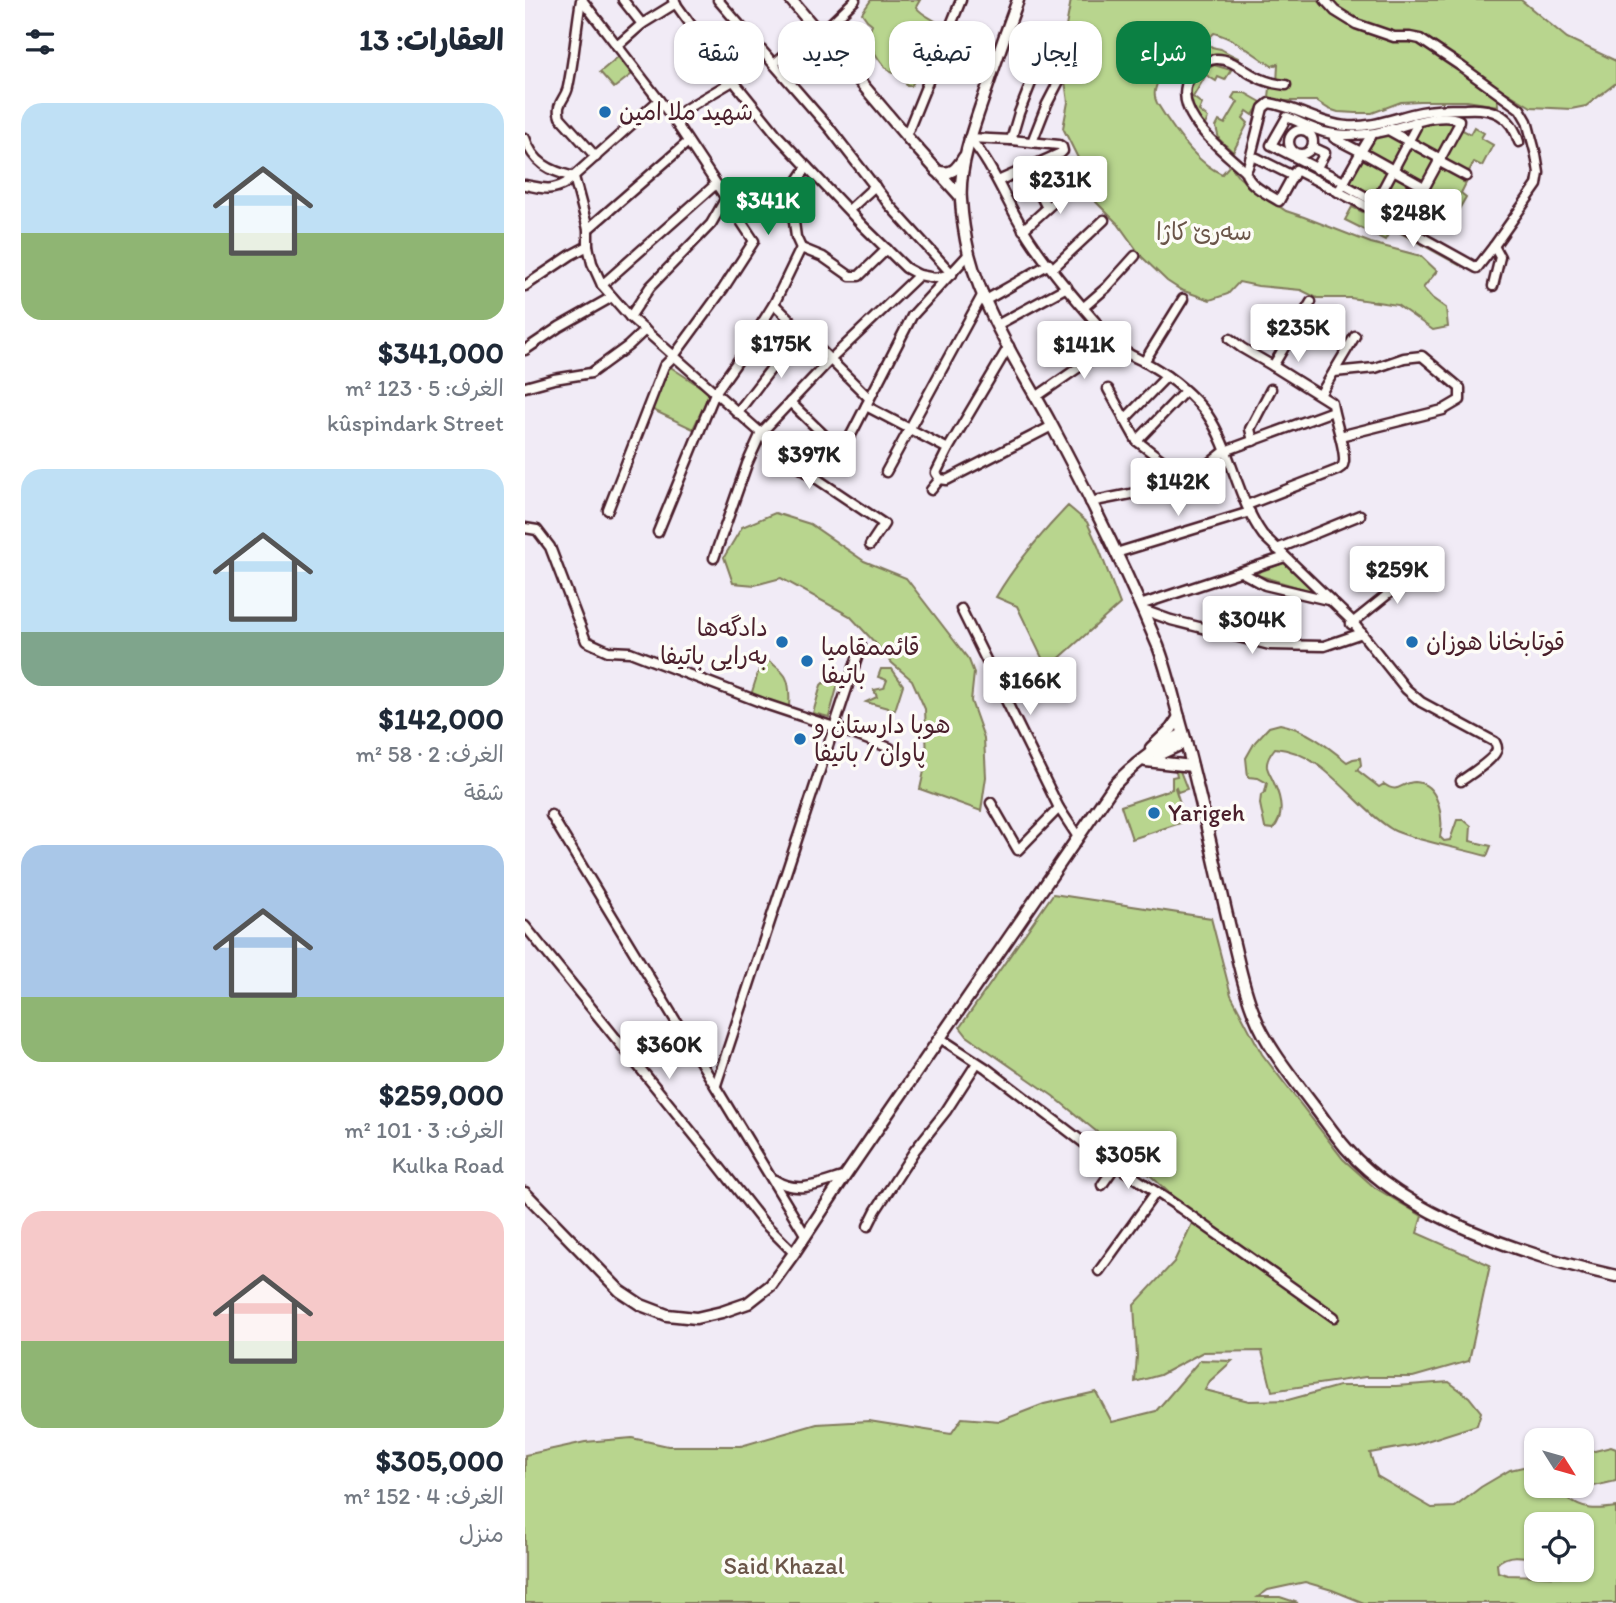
<!DOCTYPE html>
<html lang="ar">
<head>
<meta charset="utf-8">
<style>
  :root { --surface:#fff; --page:#f6f6f7; --text:#1f2937; --muted:#747a83; --accent:#0b8043 }
  body { margin:0; font-family:Itim,"Playpen Sans Arabic",sans-serif; background:var(--page); color:var(--text); direction:rtl; height:100vh; display:flex; flex-direction:column; font-size:26px; white-space:nowrap }
  * { box-sizing:border-box; margin:0 }
  p { font-size:23px; color:var(--muted) }
  .icon { flex:none; width:38px; height:38px; fill:none; stroke:currentColor; stroke-width:2; stroke-linecap:round; stroke-linejoin:round }
  .map { position:relative; flex:1; overflow:hidden; direction:ltr }
  .side { display:flex; flex-direction:column; background:var(--surface); width:525px }
  .side>* { flex:none }
  .hud { position:absolute; left:21px; top:21px; width:665px; height:63px; direction:rtl; display:flex; gap:14px }
  .needle { width:46px; rotate:127deg }
  .buttons { position:absolute; left:999px; top:1428px; display:grid; gap:14px }
  .buttons a { display:grid; place-items:center; width:70px; height:70px; border-radius:14px; background:var(--surface); box-shadow:0 2px 5px #0004; font-size:35px }
  .price { position:absolute; translate:-50% -60px; padding:0 16px; border-radius:7px; background:#fff; color:#222; font-size:23px; line-height:46px; filter:drop-shadow(0 2px 4px #0008) }
  .price::after { content:''; position:absolute; left:50%; top:42px; width:21px; height:16px; margin-left:-10px; background:inherit; clip-path:polygon(0 0,100% 0,50% 100%) }
  .price.selected { background:var(--accent); color:#fff }
  ul { padding:0; list-style:none }
  li { display:grid; align-content:center; gap:14px; height:371px; padding:0 21px }
  li span { display:grid; place-items:center; height:217px; border-radius:21px; color:#555 }
  li>.icon { margin-inline-start:auto }
  span .icon { width:126px; height:126px; fill:#fffc; stroke-width:1 }
  li b { font-size:30px }
  h2 { display:flex; justify-content:space-between; align-items:center; height:84px; padding:0 21px; font-size:30px }
  .tag { padding:0 24px; border-radius:21px; background:var(--surface); box-shadow:0 2px 5px #0004; font-size:24px; line-height:63px }
  .tag.selected { background:var(--accent); color:#fff }
  main { display:flex; flex:1; min-height:0 }
  .map>svg:first-child { display:block }
  .green { fill:#b8d58e; stroke:#817a5c; stroke-width:2; fill-rule:evenodd }
  .lines { fill:none; stroke-linecap:round; stroke-linejoin:round }
  .minor-casing { stroke:#4a1f2b; stroke-width:13 }
  .major-casing { stroke:#4a1f2b; stroke-width:15 }
  .minor { stroke:#fdfcf7; stroke-width:8 }
  .major { stroke:#fdfcf7; stroke-width:10 }
  .poi-dot { fill:#1f6fb2; stroke:#fdfcf7; stroke-width:2.5 }
  .labels { text-anchor:middle; stroke-width:7; stroke-linejoin:round; paint-order:stroke }
  .poi-label { font-size:24px; fill:#4a1f2b; stroke:#fdfcf7; text-anchor:start }
  .park-label { font-size:24px; fill:#6b5649; stroke:#fdfcf7 }
</style>
</head>
<body>
<main>
<div class="map">
<svg width="1091" height="1603" viewBox="0 0 1091 1603">
  <rect width="100%" height="100%" fill="#f1ebf6"/>
  <filter id="ink" filterUnits="userSpaceOnUse"><feTurbulence type="fractalNoise" baseFrequency=".0143" numOctaves="2"/><feDisplacementMap in="SourceGraphic" scale="14" xChannelSelector="R" yChannelSelector="G"/><feConvolveMatrix kernelMatrix="1 2 1 2 8 2 1 2 1" color-interpolation-filters="sRGB"/></filter>
  <g filter="url(#ink)">
    <!-- green -->
    <g class="green">
      <path d="M346 0H395L391 7C397 15 405 17 413 23L405 45 399 57 394 74 386 86H382L377 76C359 74 350 53 342 39L347 24 342 20 337 13Z"/>
      <path d="M546 0H996L1042 38 1091 61V83L1061 106 1046 109 1006 107 981 92H972L973 106 942 101H895L876 102 847 113H831L813 112 804 109 791 101H754L744 97 745 88 754 86 752 84 753 64 747 66C727 53 711 39 689 33L684 38 683 44C688 49 690 47 696 49 701 52 707 55 713 58L712 60C693 52 688 52 669 62L663 56 658 54 646 67 653 74V76L637 71C633 83 626 92 632 103 646 126 672 164 697 174L705 165 714 177 726 187 761 211 779 217 846 243 896 256 912 271 898 288 907 298 921 308 923 327 908 330 872 305 825 298H792L776 290 733 286 714 282 703 294 685 300 656 290 642 281 616 256 593 224 560 191 556 164 538 128 543 102 536 53Z"/>
      <path d="M93 57 107 74 89 88 75 72Z"/>
      <path d="M689 65 706 70 700 80 693 77 691 81 681 75 668 97 677 104 674 111 683 118 680 125C657 100 660 82 689 65Z"/>
      <path d="M710 93H720L736 102 728 115 722 111 718 118 723 123 708 152 694 139 691 127 694 121 700 124 713 102 707 98Z"/>
      <path d="M927 119 930 126 914 154 888 141 887 138 897 124Z"/>
      <path d="M949 127 959 133 956 138 968 145 957 166 949 162 944 171 940 170 939 172 917 161 934 128 945 134Z"/>
      <path d="M863 133 878 142 879 144 868 164 865 165 841 152V149L850 135Z"/>
      <path d="M887 147 909 159V162L899 181 895 182 874 170 873 167 884 148Z"/>
      <path d="M840 158 861 169 862 173 850 196H847L825 184 824 180 836 159Z"/>
      <path d="M915 165 938 177V182L941 183 936 193 941 197 929 218 911 206 906 217 891 209Z"/>
      <path d="M871 175 892 186 894 191 882 214H878L856 202V198L868 177Z"/>
      <path d="M827 207 842 214 844 213 934 263V265L843 215 841 221 864 233 860 240 820 220Z"/>
      <path d="M144 366 185 393 168 429 126 409Z"/>
      <path d="M543 506 562 522 573 546 595 604 529 663 520 664 492 606 471 597C491 563 516 534 543 506Z"/>
      <path d="M250 513 285 524 339 561 381 578 444 660 449 673 446 701 459 738 461 777 456 811 395 789 402 758 400 709 387 680 367 663 353 646 325 616 256 578 230 585 208 583 199 557 217 527Z"/>
      <path d="M761 562 795 594 729 574Z"/>
      <path d="M238 657C262 673 266 678 264 707L226 695Z"/>
      <path d="M356 669H367L378 685 370 710 341 702 352 697 349 690 359 688 362 680 353 677Z"/>
      <path d="M312 677H315L304 717 288 713 296 685 298 683 308 684Z"/>
      <path d="M755 724C781 729 802 746 822 762L828 759 835 758 836 765 832 770 854 787 859 784C874 795 876 782 890 782 914 783 919 819 915 837L919 841 925 840 932 820H939L946 826 945 841 966 846 962 856C939 850 916 845 894 839 885 836 876 834 868 830 828 806 800 752 750 748 746 753 741 760 742 767 743 772 747 778 749 783 756 798 760 816 748 829L740 828 735 804 736 795 740 792 742 783 733 778 723 777 721 758 730 742 744 727Z"/>
      <path d="M651 771H655L662 789 653 792 651 787 650 788 661 821 607 839 596 806 647 789V777L652 776Z"/>
      <path d="M528 894 686 918 706 995 737 1054 818 1159 849 1187 897 1216 892 1233 965 1265 944 1361 888 1377H840L747 1391 737 1351 678 1352 635 1375 610 1382 612 1356 609 1305 649 1262 670 1217 627 1177 528 1096 442 1036 435 1027Z"/>
      <path d="M675 1360 707 1361 685 1381 680 1390 724 1401 763 1400 814 1386H871L924 1382 944 1397 956 1412 952 1425 889 1445 845 1453 852 1476 907 1508 930 1507 956 1487 985 1470 1011 1464 1012 1486H1057V1454L1086 1447 1091 1449V1481L1043 1492 1042 1498C1058 1511 1072 1510 1091 1507V1603H990L986 1602 981 1603H839L807 1590 780 1582 743 1590 733 1597H755L773 1603H0V1455L60 1442 107 1438 143 1446H216L292 1424 344 1421 426 1434 437 1418 475 1421 519 1404 571 1392 587 1422 631 1411ZM1012 1524H1057V1564L1062 1569 1049 1577 982 1575 973 1572 972 1564C982 1553 998 1556 1011 1559Z"/>
    </g>
    <g class="lines">
      <defs>
        <g id="minor">
          <path d="M56 0C51 29 49 59 43 87 41 99 30 103 35 117L71 157"/>
          <path d="M57 0 147 117 229 241 198 289 149 356 139 366 83 510"/>
          <path d="M98 0 117 24"/>
          <path d="M148 0 189 57 253 136 338 226 381 268 394 275 410 278 427 274"/>
          <path d="M193 0 306 130 365 206 427 274"/>
          <path d="M295 34 330 0"/>
          <path d="M92 46 117 24 151 3"/>
          <path d="M249 64 290 29"/>
          <path d="M761 85C750 84 739 81 730 76 718 70 705 58 691 59 680 60 670 68 665 76 644 113 697 149 720 171 724 186 741 193 754 201L771 170 835 203 952 268 969 246 1012 185 1014 173 1011 155 1002 121 995 109 937 67 895 39 885 37H869L831 24 810 11 800 0"/>
          <path d="M147 117 208 81"/>
          <circle cx="776" cy="142" r="12"/>
          <path d="M865 131 914 158"/>
          <path d="M841 134 845 137 836 152 899 187"/>
          <path d="M381 136 436 0"/>
          <path d="M0 138C8 163 25 171 49 177L63 229V246L67 263 77 285 105 317 236 433 249 450 359 524 345 545"/>
          <path d="M444 138C468 165 480 200 499 230 520 264 548 296 575 327 583 336 591 346 602 353 609 357 618 361 625 365 647 378 667 394 682 414 707 451 712 499 738 535L826 620 881 689 896 702 970 742C971 744 972 746 972 748 972 758 944 775 936 781"/>
          <path d="M444 138 486 140 534 145 537 147 538 151 536 153 473 181"/>
          <path d="M809 138 836 152 818 184"/>
          <path d="M486 140 494 113 510 73 533 44"/>
          <path d="M507 142 522 104 535 79"/>
          <path d="M787 147 800 153 791 169"/>
          <path d="M732 158 768 176"/>
          <path d="M913 161 941 176"/>
          <path d="M502 168 522 208"/>
          <path d="M720 171 723 167 738 108 744 103C771 107 795 124 822 126 848 128 871 117 896 112 911 109 925 109 940 109 967 107 986 114 994 142"/>
          <path d="M0 185C17 188 25 192 41 183L134 100"/>
          <path d="M813 192 818 184 882 220 933 126 934 120C912 109 867 133 842 134 830 135 815 136 803 133 789 130 775 122 762 117L746 145 819 182"/>
          <path d="M851 202 891 127 890 122"/>
          <path d="M324 210 350 186"/>
          <path d="M63 229 163 142"/>
          <path d="M498 230 552 181"/>
          <path d="M276 248 298 257 325 276H334L362 249"/>
          <path d="M527 269 579 220"/>
          <path d="M77 285 191 184"/>
          <path d="M0 286 46 255 63 246"/>
          <path d="M968 286 975 257 969 246"/>
          <path d="M461 300 524 264"/>
          <path d="M249 304 344 398"/>
          <path d="M559 307 582 287 610 256"/>
          <path d="M105 317 125 287 186 224 201 198"/>
          <path d="M472 325 542 287"/>
          <path d="M705 339 717 348 748 366 807 403C809 419 820 446 819 461 818 467 817 467 812 470L722 505"/>
          <path d="M484 346 423 449 411 473 415 479 422 480 527 426"/>
          <path d="M0 350 34 327 87 297"/>
          <path d="M619 362 658 299"/>
          <path d="M748 366 786 302"/>
          <path d="M809 372 850 368 879 358 897 356 935 388V400L918 410 815 436"/>
          <path d="M0 387 29 379 66 373 103 346 120 330"/>
          <path d="M583 389 612 441 661 479"/>
          <path d="M795 395 830 336"/>
          <path d="M511 397 563 361 587 340"/>
          <path d="M265 402 306 442 315 444 326 435 387 316 444 254"/>
          <path d="M341 406 423 449"/>
          <path d="M212 413 276 330"/>
          <path d="M599 420 642 376"/>
          <path d="M612 441 660 391"/>
          <path d="M728 441 725 429 746 389"/>
          <path d="M361 472 458 294"/>
          <path d="M289 477 302 450 310 443"/>
          <path d="M406 490 415 479"/>
          <path d="M565 502 636 488 669 476 700 451 808 411"/>
          <path d="M0 528 12 530 25 547 61 641 83 651 105 652 243 705 309 727 365 748"/>
          <path d="M133 532 190 393 217 355 249 304 276 248 271 237 265 192 282 167"/>
          <path d="M752 549 835 515"/>
          <path d="M591 553 725 512"/>
          <path d="M189 558 222 464 236 433 305 360 394 275"/>
          <path d="M716 572 740 585 803 600"/>
          <path d="M615 605 760 557"/>
          <path d="M436 609 534 808 553 837"/>
          <path d="M618 610 646 620 745 645 799 646 837 633"/>
          <path d="M826 624 877 583 891 563"/>
          <path d="M466 803 493 850 534 808"/>
          <path d="M26 815 281 1236"/>
          <path d="M0 926 182 1151 237 1221 269 1253"/>
          <path d="M415 1038 461 1068 563 1146 655 1208 809 1317"/>
          <path d="M191 1085 336 646"/>
          <path d="M250 1180C273 1195 297 1183 320 1176"/>
          <path d="M577 1185 591 1165"/>
          <path d="M343 1226 351 1210 390 1150 421 1111 452 1063"/>
          <path d="M574 1271 631 1192"/>
        </g>
        <g id="major">
          <path d="M266 0 381 136 435 196"/>
          <path d="M493 0C482 29 472 58 462 88 451 120 433 166 436 200 437 218 440 237 444 254 459 313 496 369 525 422 564 495 601 570 633 646 644 675 650 705 659 735 677 800 690 866 706 932 713 959 718 988 729 1014 742 1047 767 1077 788 1105 799 1119 809 1134 821 1148 880 1217 1005 1257 1091 1276"/>
          <path d="M412 171C426 176 432 169 439 157"/>
          <path d="M626 748 646 729 654 717"/>
          <path d="M633 755 661 742"/>
          <path d="M621 761 667 766"/>
          <path d="M0 1193 95 1291 116 1305 142 1315 171 1318 197 1312 223 1303 246 1285 269 1253 320 1176 589 785C609 764 632 746 658 734"/>
        </g>
      </defs>
      <!-- minor casing -->
      <use href="#minor" class="minor-casing"/>
      <!-- major casing -->
      <use href="#major" class="major-casing"/>
      <!-- minor -->
      <use href="#minor" class="minor"/>
      <!-- major -->
      <use href="#major" class="major"/>
    </g>
  </g>
  <!-- markers -->
  <g class="poi-dot">
    <circle cx="80" cy="112" r="7"/>
    <circle cx="257" cy="642" r="7"/>
    <circle cx="887" cy="642" r="7"/>
    <circle cx="282" cy="661" r="7"/>
    <circle cx="275" cy="739" r="7"/>
    <circle cx="629" cy="813" r="7"/>
  </g>
  <g class="labels">
    <!-- poi labels -->
    <g class="poi-label">
      <text x="94" y="120">شهيد ملا امين</text>
      <text x="243" y="636" text-anchor="end">دادگه‌ها<tspan x="243" dy="28">به‌رايى باتيفا</tspan></text>
      <text x="901" y="650">قوتابخانا هوزان</text>
      <text x="296" y="655">قائممقاميا<tspan x="296" dy="28">باتيفا</tspan></text>
      <text x="289" y="733">هوبا دارستان و<tspan x="289" dy="28">پاوان / باتيفا</tspan></text>
      <text x="643" y="821">Yarigeh</text>
    </g>
    <!-- park labels -->
    <g class="park-label">
      <text x="679" y="240">سەرێ کاژا</text>
      <text x="259" y="1574">Said Khazal</text>
    </g>
  </g>
</svg>
<div class="buttons">
<a><svg class="needle" viewBox="-14 -14 28 28"><path d="M0-13l5 13h-10z" fill="#e53935"/><path d="M0 13l5-13h-10z" fill="#747a83"/></svg></a>
<a><svg class="icon" aria-label="locate" viewBox="0 0 24 24"><circle cx="12" cy="12" r="6"/><path d="M12 2v4M12 18v4M2 12h4M18 12h4"/></svg></a>
</div>
<b class="price" style="left:535px;top:216px">$231K</b>
<b class="price selected" style="left:243px;top:237px">$341K</b>
<b class="price" style="left:888px;top:249px">$248K</b>
<b class="price" style="left:773px;top:364px">$235K</b>
<b class="price" style="left:256px;top:380px">$175K</b>
<b class="price" style="left:559px;top:381px">$141K</b>
<b class="price" style="left:284px;top:491px">$397K</b>
<b class="price" style="left:653px;top:518px">$142K</b>
<b class="price" style="left:872px;top:606px">$259K</b>
<b class="price" style="left:727px;top:656px">$304K</b>
<b class="price" style="left:505px;top:717px">$166K</b>
<b class="price" style="left:144px;top:1081px">$360K</b>
<b class="price" style="left:603px;top:1191px">$305K</b>
<div class="hud">
<a class="tag selected">شراء</a>
<a class="tag">إيجار</a>
<a class="tag">تصفية</a>
<a class="tag">جديد</a>
<a class="tag">شقة</a>
</div>
</div>
<section class="side">
<h2>العقارات: 13<svg class="icon" aria-label="filters" viewBox="0 0 24 24"><path d="M4 7h16M4 17h16"/><circle cx="9" cy="7" r="2"/><circle cx="15" cy="17" r="2"/></svg></h2>
<ul>
<li><span style="background:linear-gradient(#bfe0f5 60%,#8fb573 0)"><svg class="icon" aria-label="home" viewBox="0 0 24 24"><path d="M3 11l9-7 9 7M6 9v11h12V9"/></svg></span><div><b>$341,000</b><p>الغرف: 5 · 123 m²</p><p>kûspindark Street</p></div></li>
<li><span style="background:linear-gradient(#bfe0f5 75%,#7fa58c 0)"><svg class="icon" aria-label="home" viewBox="0 0 24 24"><path d="M3 11l9-7 9 7M6 9v11h12V9"/></svg></span><div><b>$142,000</b><p>الغرف: 2 · 58 m²</p><p>شقة</p></div></li>
<li><span style="background:linear-gradient(#a9c7e8 70%,#8fb573 0)"><svg class="icon" aria-label="home" viewBox="0 0 24 24"><path d="M3 11l9-7 9 7M6 9v11h12V9"/></svg></span><div><b>$259,000</b><p>الغرف: 3 · 101 m²</p><p>Kulka Road</p></div></li>
<li><span style="background:linear-gradient(#f6c9c9 60%,#8fb573 0)"><svg class="icon" aria-label="home" viewBox="0 0 24 24"><path d="M3 11l9-7 9 7M6 9v11h12V9"/></svg></span><div><b>$305,000</b><p>الغرف: 4 · 152 m²</p><p>منزل</p></div></li>
</ul>
</section>
</main>
</body>
</html>
